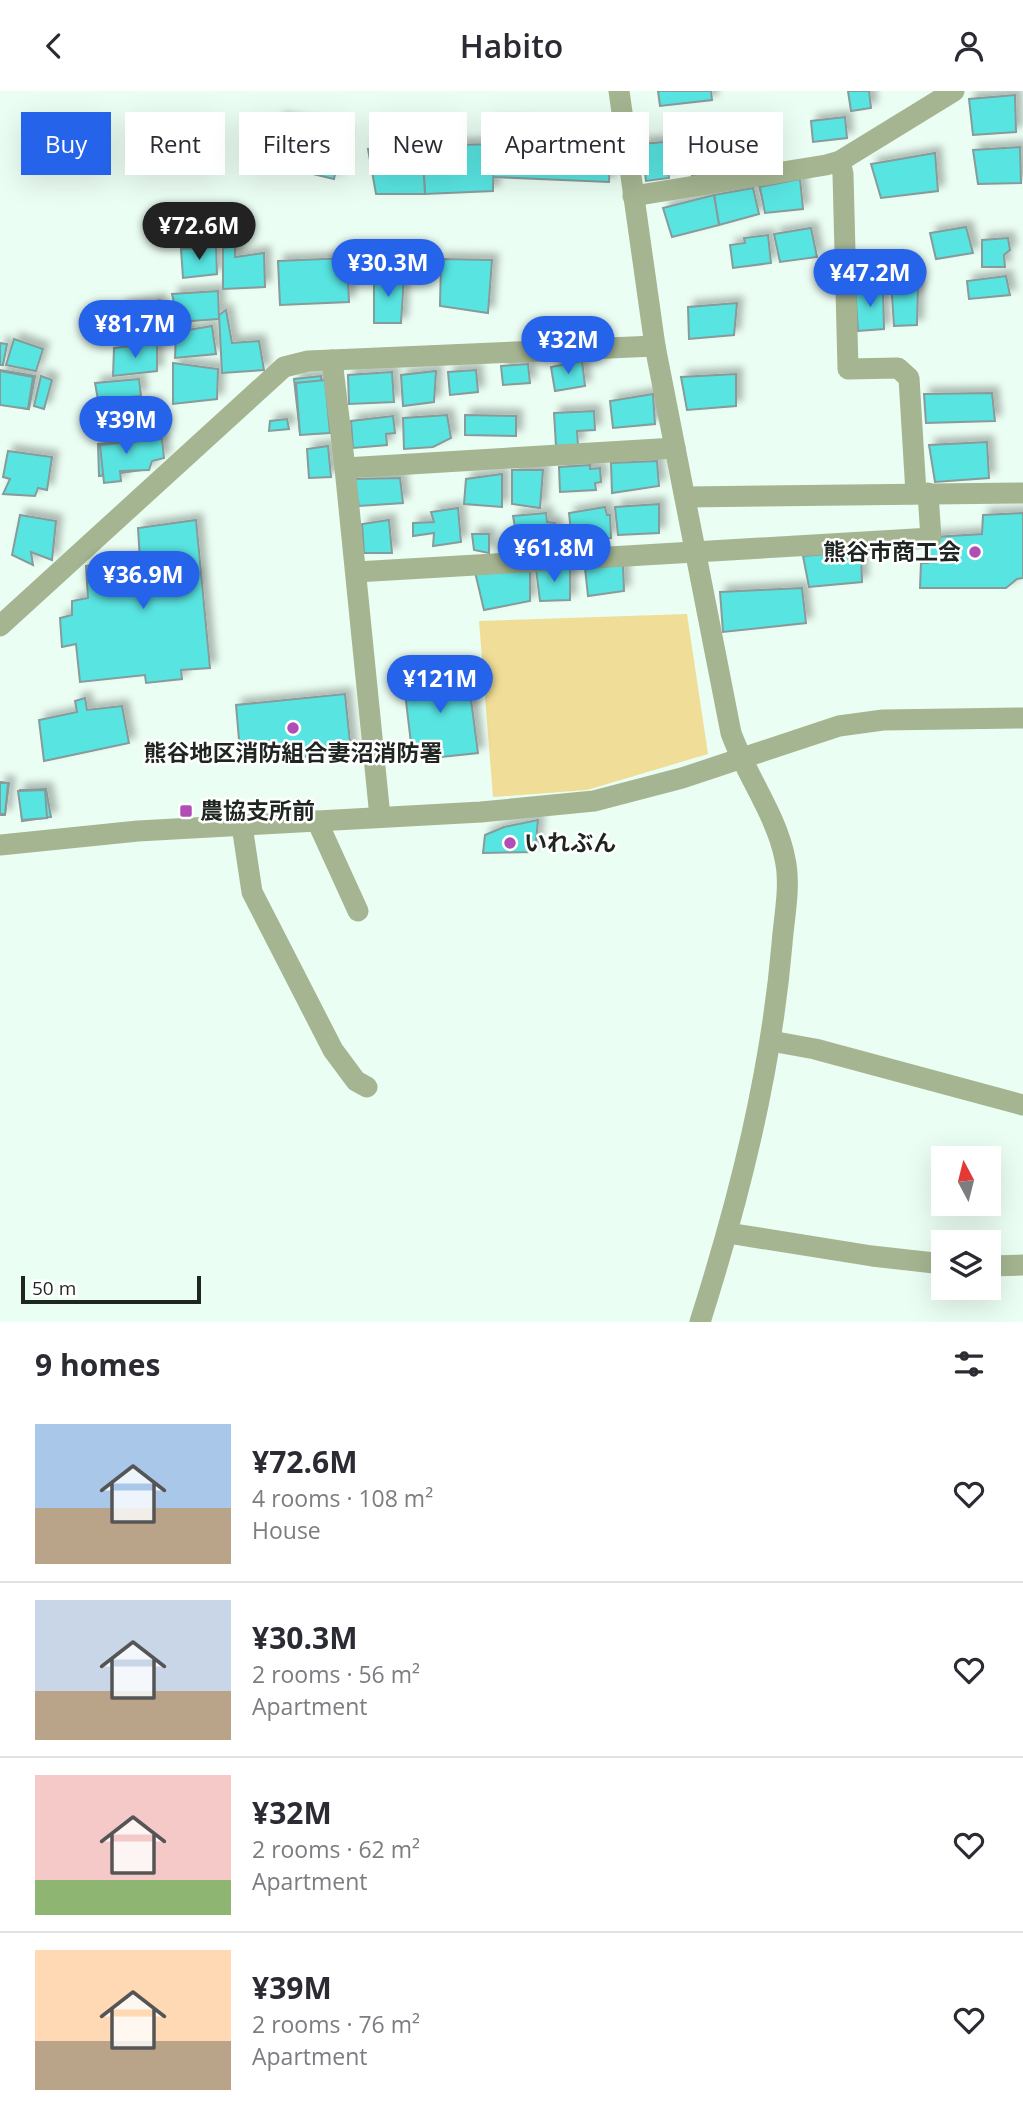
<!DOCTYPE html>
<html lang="en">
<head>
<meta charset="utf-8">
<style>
  :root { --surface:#fff; --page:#f7f7f7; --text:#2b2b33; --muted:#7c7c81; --line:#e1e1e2; --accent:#2563eb }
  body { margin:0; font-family:"Open Sans","Noto Sans JP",sans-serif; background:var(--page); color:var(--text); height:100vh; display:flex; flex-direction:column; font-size:26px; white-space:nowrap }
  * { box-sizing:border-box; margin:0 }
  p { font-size:23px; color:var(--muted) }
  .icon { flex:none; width:38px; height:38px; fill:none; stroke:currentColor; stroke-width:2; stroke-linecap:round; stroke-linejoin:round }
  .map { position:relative; height:1231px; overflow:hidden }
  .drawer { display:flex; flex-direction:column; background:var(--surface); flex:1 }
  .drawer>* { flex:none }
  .hud { position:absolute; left:21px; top:21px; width:982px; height:63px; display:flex; gap:14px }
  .needle { width:46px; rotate:353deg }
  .buttons { position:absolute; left:931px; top:1055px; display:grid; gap:14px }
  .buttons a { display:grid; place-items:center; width:70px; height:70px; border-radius:0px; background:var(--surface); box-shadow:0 7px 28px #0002; font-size:35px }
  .scale { position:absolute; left:21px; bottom:18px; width:180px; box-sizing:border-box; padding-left:7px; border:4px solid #1f2622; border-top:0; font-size:19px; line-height:24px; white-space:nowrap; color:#1f2622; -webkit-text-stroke:5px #fff; paint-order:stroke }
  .price { position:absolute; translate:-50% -60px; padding:0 16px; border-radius:24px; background:var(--accent); color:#fff; font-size:23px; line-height:46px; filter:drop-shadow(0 2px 4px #0008) }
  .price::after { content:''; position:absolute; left:50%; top:42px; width:21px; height:16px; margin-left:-10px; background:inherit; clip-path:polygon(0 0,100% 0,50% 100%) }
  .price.active { background:#222; color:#fff }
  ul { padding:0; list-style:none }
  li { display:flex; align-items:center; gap:21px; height:175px; padding:0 35px }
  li+li { border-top:2px solid var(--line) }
  li span { display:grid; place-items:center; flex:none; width:196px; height:140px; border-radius:0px; color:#555 }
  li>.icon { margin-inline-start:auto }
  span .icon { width:84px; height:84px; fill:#fffc; stroke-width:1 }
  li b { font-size:30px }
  h2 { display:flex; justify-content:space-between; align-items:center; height:84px; padding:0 35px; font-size:30px }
  .chip { padding:0 24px; border-radius:0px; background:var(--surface); box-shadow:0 7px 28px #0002; font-size:24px; line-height:63px }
  .chip.active { background:var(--accent); color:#fff }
  header { display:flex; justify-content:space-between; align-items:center; height:91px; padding:0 35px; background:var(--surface); font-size:32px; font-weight:600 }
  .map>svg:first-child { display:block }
  .green { fill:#f0dd97 }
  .building { fill:#59e4e1; stroke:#869b9a; stroke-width:2; filter:url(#shadow) }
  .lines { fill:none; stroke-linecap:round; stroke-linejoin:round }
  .minor { stroke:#a5b591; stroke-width:21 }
  .poi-dot { fill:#b04eb5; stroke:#fff; stroke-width:2.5 }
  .labels { text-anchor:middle; stroke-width:5; stroke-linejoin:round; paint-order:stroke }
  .poi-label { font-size:23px; font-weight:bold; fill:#1f2622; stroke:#fff; text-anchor:start }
</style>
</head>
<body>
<header><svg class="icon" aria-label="back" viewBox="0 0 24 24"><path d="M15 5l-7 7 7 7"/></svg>Habito<svg class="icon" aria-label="person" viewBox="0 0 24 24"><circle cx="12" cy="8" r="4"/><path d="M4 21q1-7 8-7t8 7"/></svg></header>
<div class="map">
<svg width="1023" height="1231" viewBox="0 0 1023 1231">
  <defs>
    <filter id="shadow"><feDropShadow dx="6" dy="-6" stdDeviation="3.5" flood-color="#0004"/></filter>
  </defs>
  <rect width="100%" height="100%" fill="#ebfef3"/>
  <!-- green -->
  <path class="green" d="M687 523 708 663 587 699 493 706 479 530Z"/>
  <!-- building -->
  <g class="building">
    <path d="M658 0H711L712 9 660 15Z"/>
    <path d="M848 0H869L871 17 851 20Z"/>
    <path d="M1015 4 1016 41 973 44 969 8Z"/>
    <path d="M845 26 847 47 813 51 811 30Z"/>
    <path d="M279 28 344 42 334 88 275 74Z"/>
    <path d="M494 33 611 44 609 91 493 86Z"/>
    <path d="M664 51 669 87 646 90 641 53Z"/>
    <path d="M494 53 493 100 425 103 422 55Z"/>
    <path d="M422 55 425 103H376L368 58Z"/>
    <path d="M1020 56 1021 92 978 93 973 59Z"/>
    <path d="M935 62 938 100 881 107 871 73Z"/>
    <path d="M711 65 714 82 692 85 689 68Z"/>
    <path d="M791 87 798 113 766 121 759 95Z"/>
    <path d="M800 88 803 118 765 122 760 96Z"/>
    <path d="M753 97 759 123 719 134 714 104Z"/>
    <path d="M714 104 719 134 672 146 663 117Z"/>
    <path d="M966 136 973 162 936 168 930 142Z"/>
    <path d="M811 137 817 166 780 171 774 143Z"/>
    <path d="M768 144 771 172 733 177 730 154 745 152 744 147Z"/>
    <path d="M1008 147 1010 159 1004 164 1005 176H982V149Z"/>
    <path d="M235 155V166L264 162 265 196 223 198V157Z"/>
    <path d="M216 156 217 183 183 187 181 158Z"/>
    <path d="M347 167 349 211 280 214 278 170Z"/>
    <path d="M441 168 492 169 488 222 440 215Z"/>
    <path d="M374 185H404L401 232H374Z"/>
    <path d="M1006 185 1010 204 969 208 967 190Z"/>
    <path d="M891 190 918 195 917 234 894 235Z"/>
    <path d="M855 197 883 199 884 238 858 240Z"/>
    <path d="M218 200 219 228 178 231 172 203Z"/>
    <path d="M160 209 162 240 121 246V215Z"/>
    <path d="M737 212 734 244 689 248 688 216Z"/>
    <path d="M226 219 232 252 259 250 264 279 222 282 219 224Z"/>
    <path d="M212 235 216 263 175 267 176 241Z"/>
    <path d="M14 248 43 258 36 280 6 274Z"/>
    <path d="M0 252 7 253 3 274H0Z"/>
    <path d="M157 252V280L113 285 114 257Z"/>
    <path d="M582 270 585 295 555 300 551 276Z"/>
    <path d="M173 272 218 278 217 308 173 313Z"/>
    <path d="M528 273 530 292 503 294 501 275Z"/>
    <path d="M0 279 35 285 29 318 0 312Z"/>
    <path d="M476 279 478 301 450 304 448 281Z"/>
    <path d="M0 280 33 286 28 318 0 314Z"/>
    <path d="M436 280 434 311 403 315 401 284Z"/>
    <path d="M392 281 394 311 349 313 348 284Z"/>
    <path d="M736 283V315L687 319 681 286Z"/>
    <path d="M41 285 52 289 44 318 34 315Z"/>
    <path d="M321 285 324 342H300L294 288Z"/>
    <path d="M139 288 141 305 98 309 95 292Z"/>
    <path d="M325 289 330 342 300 344 296 292Z"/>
    <path d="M992 302 995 330 926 332 924 303Z"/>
    <path d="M653 303 655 333 613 337 610 310Z"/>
    <path d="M155 313 156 328 142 332 144 342 95 347 90 322Z"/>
    <path d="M594 320 595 339 577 340 578 354 556 355 554 322Z"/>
    <path d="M447 324 451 347 433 356 404 358 403 327Z"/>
    <path d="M465 324 516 325V345L465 344Z"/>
    <path d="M393 325 395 342 386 343 387 354 353 357 351 330Z"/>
    <path d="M287 328 289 338 269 340 270 330Z"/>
    <path d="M157 347 158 368 146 370 149 378 99 385 98 353Z"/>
    <path d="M162 348 164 367 152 370 149 379 120 380 121 390 104 392 100 354Z"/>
    <path d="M987 351 989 387 935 391 929 354Z"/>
    <path d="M328 355 331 386 309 387 307 358Z"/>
    <path d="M8 360 52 366 47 399 38 397 35 405 3 403 10 388 3 386Z"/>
    <path d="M657 370 659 395 612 402 611 372Z"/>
    <path d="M590 374V378L600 377 601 391 595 392 596 399 560 401 559 376Z"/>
    <path d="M512 379H543L540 417 512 413Z"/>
    <path d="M502 383V416L464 413 466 388Z"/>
    <path d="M400 387 403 412 359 415 353 388Z"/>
    <path d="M659 413V442L618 444 615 416Z"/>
    <path d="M605 416 607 424H610L611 447 572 451 569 422Z"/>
    <path d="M458 417 461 451 433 455 434 442 413 445V432L434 431 431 421Z"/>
    <path d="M546 422 547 431 555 432 557 448 535 450V438L516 442 513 425Z"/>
    <path d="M1023 422V487L1017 488 1006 497H920L921 472H928L927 451 934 446 982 443 983 424Z"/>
    <path d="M20 424 56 430 52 469 31 461 33 474 12 464Z"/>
    <path d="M196 429 210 577 181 579 182 588 146 592 145 584 80 591 76 553 62 556 60 527 72 524V510L88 507 86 475 140 469 138 437Z"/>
    <path d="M389 429 392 462H364L362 433Z"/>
    <path d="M472 443H489V462L474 459Z"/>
    <path d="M861 460 862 491 809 496 803 465Z"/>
    <path d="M623 474 624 500 588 505 585 477Z"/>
    <path d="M570 476V509L540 510 536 478Z"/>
    <path d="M530 480V510L484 519 475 481Z"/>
    <path d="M802 497 806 532 723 541 720 501Z"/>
    <path d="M467 578 478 662 413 669 403 585Z"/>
    <path d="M345 603 351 661 241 672 236 614Z"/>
    <path d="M85 607 87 619 122 615 129 652 44 670 39 629 77 621 75 610Z"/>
    <path d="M0 691 9 692 5 724H0Z"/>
    <path d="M0 692H8L5 723H0Z"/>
    <path d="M46 698 51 726 22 730 20 699Z"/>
    <path d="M45 699 47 727 22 729 18 700Z"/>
    <path d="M538 729 535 761 483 762 485 744 504 736Z"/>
  </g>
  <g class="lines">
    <!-- minor -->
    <g class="minor">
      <path d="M619 0 655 255 731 642C746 684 777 725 785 768 791 795 784 826 782 853 771 982 739 1108 700 1231"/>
      <path d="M840 70 843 83 848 278 898 277 909 287 916 402"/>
      <path d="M633 105 826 74 840 70 954 0"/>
      <path d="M332 269 345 377 380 726"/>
      <path d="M345 377 675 357"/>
      <path d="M685 406 1023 402"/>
      <path d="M356 481 931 447 928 402"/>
      <path d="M0 535 284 276 308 270 332 269 655 255"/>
      <path d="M317 730 358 820"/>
      <path d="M242 735 252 801 333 959 356 990 367 996"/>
      <path d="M0 754 138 740 481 721 594 710 682 687 839 635 883 629 1023 627"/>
      <path d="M771 950 815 958 1023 1014"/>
      <path d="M728 1142 872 1165 943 1173"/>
      <path d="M989 1175 1023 1174"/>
    </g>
  </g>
  <!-- markers -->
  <g class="poi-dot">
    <circle cx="975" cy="461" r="7"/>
    <circle cx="293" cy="637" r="7"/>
    <rect x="179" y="713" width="14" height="14" rx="3.5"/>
    <circle cx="510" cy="752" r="7"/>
  </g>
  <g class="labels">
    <!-- poi labels -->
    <g class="poi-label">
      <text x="961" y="469" text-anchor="end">熊谷市商工会</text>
      <text x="293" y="670" text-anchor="middle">熊谷地区消防組合妻沼消防署</text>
      <text x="200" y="728">農協支所前</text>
      <text x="524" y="760">いれぶん</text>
    </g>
  </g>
</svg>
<div class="buttons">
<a><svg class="needle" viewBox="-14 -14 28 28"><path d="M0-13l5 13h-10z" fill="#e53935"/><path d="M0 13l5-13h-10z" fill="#7c7c81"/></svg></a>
<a><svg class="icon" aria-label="layers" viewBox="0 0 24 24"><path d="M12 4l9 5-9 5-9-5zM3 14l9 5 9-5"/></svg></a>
</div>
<div class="scale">50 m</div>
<b class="price active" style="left:199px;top:171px">¥72.6M</b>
<b class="price" style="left:388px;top:208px">¥30.3M</b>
<b class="price" style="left:870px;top:218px">¥47.2M</b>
<b class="price" style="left:135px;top:269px">¥81.7M</b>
<b class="price" style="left:568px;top:285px">¥32M</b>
<b class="price" style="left:126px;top:365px">¥39M</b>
<b class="price" style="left:554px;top:493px">¥61.8M</b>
<b class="price" style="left:143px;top:520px">¥36.9M</b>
<b class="price" style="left:440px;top:624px">¥121M</b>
<div class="hud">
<a class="chip active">Buy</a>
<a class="chip">Rent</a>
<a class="chip">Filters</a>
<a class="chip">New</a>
<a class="chip">Apartment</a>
<a class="chip">House</a>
</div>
</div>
<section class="drawer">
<h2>9 homes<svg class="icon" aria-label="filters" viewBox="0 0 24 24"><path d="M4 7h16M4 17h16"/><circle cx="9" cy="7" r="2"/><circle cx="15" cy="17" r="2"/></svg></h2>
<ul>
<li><span style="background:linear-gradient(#a9c7e8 60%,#b9a48a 0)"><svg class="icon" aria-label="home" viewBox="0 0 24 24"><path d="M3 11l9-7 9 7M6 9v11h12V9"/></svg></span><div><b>¥72.6M</b><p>4 rooms · 108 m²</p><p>House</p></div><svg class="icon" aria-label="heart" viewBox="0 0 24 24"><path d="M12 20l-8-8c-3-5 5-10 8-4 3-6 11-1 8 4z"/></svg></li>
<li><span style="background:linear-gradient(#c9d6e8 65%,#b9a48a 0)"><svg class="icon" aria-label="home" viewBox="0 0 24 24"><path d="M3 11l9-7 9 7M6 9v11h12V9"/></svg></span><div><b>¥30.3M</b><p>2 rooms · 56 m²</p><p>Apartment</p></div><svg class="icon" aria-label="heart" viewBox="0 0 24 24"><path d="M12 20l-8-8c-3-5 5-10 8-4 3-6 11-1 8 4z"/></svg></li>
<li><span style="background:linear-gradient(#f6c9c9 75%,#8fb573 0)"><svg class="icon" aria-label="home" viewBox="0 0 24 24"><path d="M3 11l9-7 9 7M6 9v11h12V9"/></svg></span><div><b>¥32M</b><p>2 rooms · 62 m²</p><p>Apartment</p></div><svg class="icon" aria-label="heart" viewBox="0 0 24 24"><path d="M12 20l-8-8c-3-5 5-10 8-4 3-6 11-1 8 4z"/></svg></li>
<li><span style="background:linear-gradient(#ffd9b3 65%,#b9a48a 0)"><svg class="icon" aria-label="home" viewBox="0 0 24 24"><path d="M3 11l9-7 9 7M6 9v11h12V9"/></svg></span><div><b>¥39M</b><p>2 rooms · 76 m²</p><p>Apartment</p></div><svg class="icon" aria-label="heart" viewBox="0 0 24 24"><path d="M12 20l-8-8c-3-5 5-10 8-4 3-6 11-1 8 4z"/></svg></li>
</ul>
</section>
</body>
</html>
